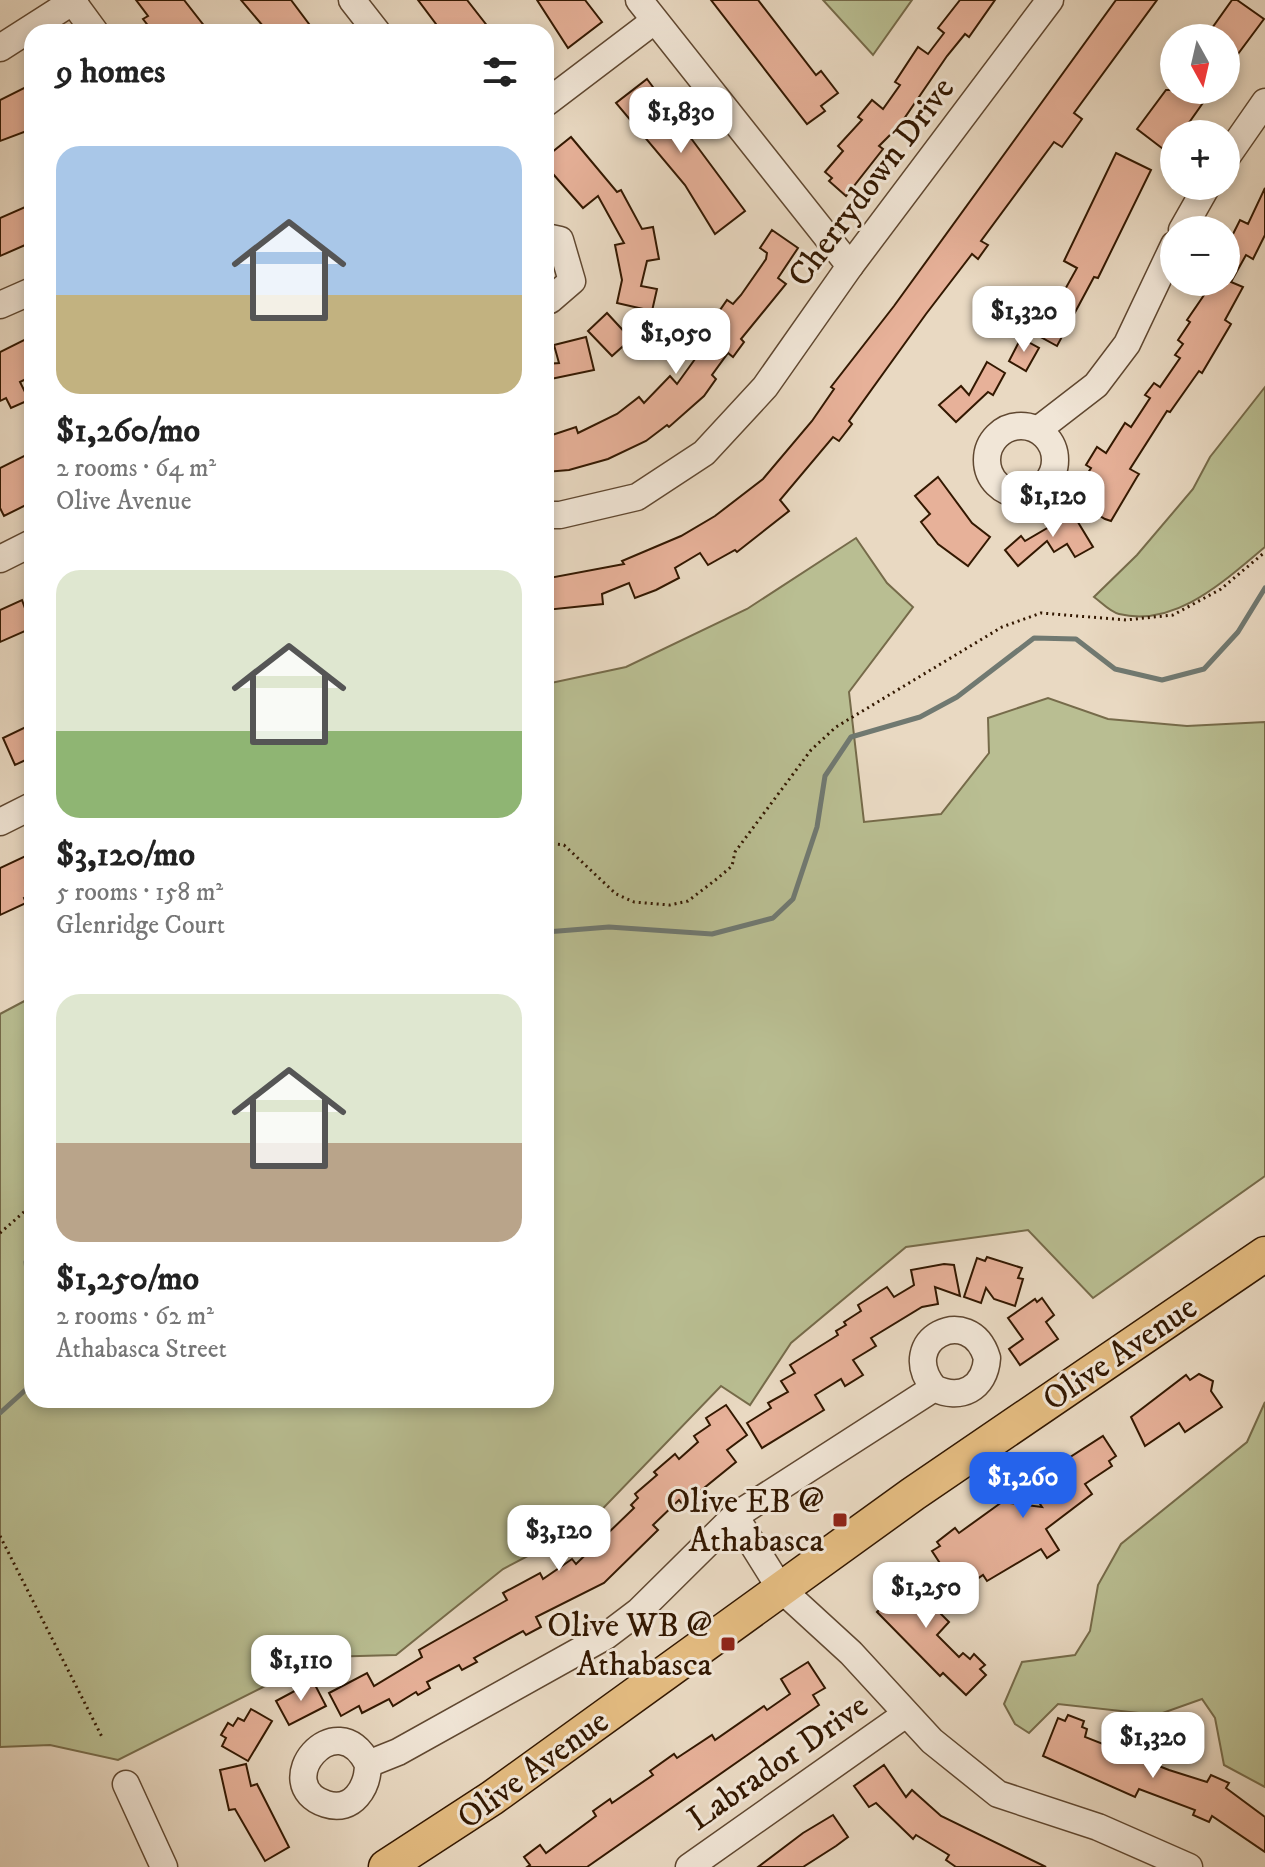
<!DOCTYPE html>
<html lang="en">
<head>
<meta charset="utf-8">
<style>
  :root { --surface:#fff; --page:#f2f2f2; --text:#222; --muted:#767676; --accent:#2563eb }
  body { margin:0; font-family:"IM FELL DW Pica",serif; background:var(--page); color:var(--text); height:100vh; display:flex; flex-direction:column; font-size:30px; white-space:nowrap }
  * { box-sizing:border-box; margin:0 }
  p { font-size:26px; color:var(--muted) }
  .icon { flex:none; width:44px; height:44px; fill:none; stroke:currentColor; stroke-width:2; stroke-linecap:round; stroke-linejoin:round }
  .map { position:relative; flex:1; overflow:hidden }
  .drawer { position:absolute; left:24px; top:24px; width:530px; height:1384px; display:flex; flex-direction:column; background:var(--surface); border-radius:24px; box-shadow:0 4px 12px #0003 }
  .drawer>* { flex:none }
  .needle { width:52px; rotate:172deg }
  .tools { position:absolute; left:1160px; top:24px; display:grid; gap:16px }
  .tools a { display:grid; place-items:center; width:80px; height:80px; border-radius:50%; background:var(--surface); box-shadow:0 4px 12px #0003; font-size:40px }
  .price { position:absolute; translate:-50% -68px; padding:0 18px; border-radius:16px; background:#fff; color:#222; font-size:26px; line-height:52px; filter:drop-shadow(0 2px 4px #0008) }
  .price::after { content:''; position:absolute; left:50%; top:48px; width:24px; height:18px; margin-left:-12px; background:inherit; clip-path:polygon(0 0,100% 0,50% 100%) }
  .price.on { background:var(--accent); color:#fff }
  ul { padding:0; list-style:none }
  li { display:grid; align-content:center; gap:16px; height:424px; padding:0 32px }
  li span { display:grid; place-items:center; height:248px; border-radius:24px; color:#555 }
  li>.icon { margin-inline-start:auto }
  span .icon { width:144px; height:144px; fill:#fffc; stroke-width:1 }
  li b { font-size:34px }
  h2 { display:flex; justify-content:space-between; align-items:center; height:96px; padding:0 32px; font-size:34px }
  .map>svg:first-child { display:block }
  .green { fill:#b9be92; stroke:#766b4a; stroke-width:2 }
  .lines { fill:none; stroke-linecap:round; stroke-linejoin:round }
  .stream { stroke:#707971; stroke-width:5 }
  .building { fill:#e7b199; stroke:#331801; stroke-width:2 }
  .minor-casing { stroke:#604831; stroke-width:29 }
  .major-casing { stroke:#331801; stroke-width:37 }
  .path { stroke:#331801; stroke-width:3; stroke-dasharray:2 4; stroke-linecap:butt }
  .minor { stroke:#f1e6d7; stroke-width:26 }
  .major { stroke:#e4bc81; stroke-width:34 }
  .poi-dot { fill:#8f2418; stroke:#f1e6d7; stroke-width:3 }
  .labels { text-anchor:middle; stroke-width:6; stroke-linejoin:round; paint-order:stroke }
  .street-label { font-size:34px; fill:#331801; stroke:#f1e6d7 }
  .poi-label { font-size:34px; fill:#331801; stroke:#f1e6d7; text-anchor:end }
</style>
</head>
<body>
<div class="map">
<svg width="1265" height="1867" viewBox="0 0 1265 1867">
  <rect width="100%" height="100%" fill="#e9d9c2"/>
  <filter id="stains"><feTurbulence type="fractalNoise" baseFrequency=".0025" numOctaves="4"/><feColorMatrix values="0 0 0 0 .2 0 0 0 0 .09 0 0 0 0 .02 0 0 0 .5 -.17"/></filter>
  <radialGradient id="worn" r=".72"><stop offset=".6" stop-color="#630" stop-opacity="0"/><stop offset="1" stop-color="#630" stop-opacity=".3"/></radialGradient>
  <!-- green -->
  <g class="green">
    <path d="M823 0H912L873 55Z"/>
    <path d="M1265 387V547C1225 580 1176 628 1119 614 1110 612 1101 602 1094 597L1137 555 1193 489 1210 457Z"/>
    <path d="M856 538 887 583 913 607 849 692 864 822 941 814 989 753 988 718 1048 698 1108 719 1187 726 1265 722V1176L1093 1298 1028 1230 906 1247 791 1343 750 1405 721 1386 587 1525 503 1569 396 1655 323 1657 118 1760 50 1745 0 1747V1014L32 997V1400H546V684L626 667 747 609Z"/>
    <path d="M1265 1402V1787L1224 1765 1215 1718 1202 1699 1157 1715 1058 1704 1029 1733 1015 1724 1004 1704 1022 1662 1075 1655 1090 1631 1098 1585 1121 1544 1247 1442Z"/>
  </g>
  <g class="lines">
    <!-- stream -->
    <g class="stream">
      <path d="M546 932 609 927 712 934 773 918 793 899 817 827 825 776 851 737 920 717 957 697 1034 638 1076 639 1115 669 1162 680 1204 669 1238 632 1265 588"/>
      <path d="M32 1255 26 1262 32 1317"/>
      <path d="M0 1413 32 1384"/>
    </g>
  </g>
  <!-- building -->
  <g class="building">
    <path d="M136 0H184L209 32H153L143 19 148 16Z"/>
    <path d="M241 0H291L315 32H268Z"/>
    <path d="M418 0H467L492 32H442Z"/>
    <path d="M537 0H585L602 22 568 48Z"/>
    <path d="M711 0H758L816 75 821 71 838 93 821 106 825 111 807 124Z"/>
    <path d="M960 0H995L969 37 965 34 947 56 899 126 879 146 883 149 846 196 829 181 832 178 825 172 843 151 838 146 862 120 858 117 872 100 883 109 900 85 895 82 918 47 928 54 944 33 938 28Z"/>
    <path d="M1116 0H1157L1074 113 1082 119 1062 147 1054 142 981 241 988 245 978 259 972 254 926 314 849 421 852 424 839 441 833 437 780 500 789 511 737 552 735 550 708 565 700 553 675 568 679 578 656 590 635 598 629 583 602 594 603 604 546 610 549 578 624 564 622 561 681 536 715 516 763 479 812 421 834 389 831 387 894 306Z"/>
    <path d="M1232 0H1237L1264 19 1226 70V38H1205Z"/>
    <path d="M647 79 745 211 715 234 685 185 616 103Z"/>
    <path d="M26 87 32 99V129L0 141V100Z"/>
    <path d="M1166 90H1212L1181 134H1174V144L1167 152 1137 129Z"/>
    <path d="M571 137 617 192 621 190 642 229 653 227 659 259 647 261 641 286 657 289 652 311 617 303 622 280 615 245 624 243 598 196 583 208 546 166V157Z"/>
    <path d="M1116 153 1151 170 1098 278 1094 277 1057 346 1039 336 1077 268 1064 261Z"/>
    <path d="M1265 188V235L1253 259 1246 255 1231 282 1243 287 1225 320 1231 324 1202 373 1199 371 1170 412 1167 411 1130 469 1139 474 1137 477 1111 521 1105 519 1077 502 1085 490 1079 487 1091 468 1086 465 1097 447 1106 453 1125 423 1131 427 1150 398 1145 395 1154 383 1160 387 1180 358 1175 355 1183 344 1178 340 1190 322 1187 320 1213 282H1226V248L1240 220 1248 224Z"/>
    <path d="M32 204V242L0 256V218Z"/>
    <path d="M772 230 798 248 778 278 786 284 741 339 744 342 733 357 728 353 712 375 716 379 704 396 669 427 667 425 646 441 608 459 569 470 546 472V437L576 427 578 433 617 414 639 397 644 403 670 376 677 384 703 348 699 345 720 315 718 313 727 300 733 304 741 295 766 259 767 253 760 248Z"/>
    <path d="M607 313 631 339 612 356 588 331Z"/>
    <path d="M32 336V376L20 382 29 400 11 408 6 398 0 401V352Z"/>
    <path d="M586 337 594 370 546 380V364L559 363 554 345Z"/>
    <path d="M1021 338 1039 348 1026 371 1009 361Z"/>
    <path d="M987 362 1005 373 993 395 988 392 956 422 939 405 961 386 969 395Z"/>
    <path d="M32 452V502L4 516 0 508V468Z"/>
    <path d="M938 477 972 523 990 537 968 566 938 544 921 522 930 514 915 496Z"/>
    <path d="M1070 509 1093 547 1075 557 1067 544 1054 552 1047 541 1018 566 1005 550 1021 536 1025 541 1054 524 1052 519Z"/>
    <path d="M22 600 32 628 0 642V610Z"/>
    <path d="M32 724V757L15 765 3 738Z"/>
    <path d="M32 853V894L24 898 26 903 0 915V868Z"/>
    <path d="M987 1257 1022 1268 1018 1278 1023 1279 1015 1306 994 1299 986 1288 981 1303 964 1297 977 1258 985 1261Z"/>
    <path d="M944 1264 954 1265 960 1296 935 1287 938 1304 922 1307 871 1338 876 1346 853 1360 863 1375 845 1386 841 1379 815 1395 824 1410 762 1448 747 1423 771 1408 768 1403 788 1392 781 1381 795 1373 790 1365 838 1335 836 1331 846 1325 844 1322 861 1311 858 1305 887 1287 894 1297 914 1285 911 1270Z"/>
    <path d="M1042 1298 1054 1315 1046 1322 1058 1339 1020 1365 1009 1349 1023 1339 1008 1318 1035 1299 1037 1302Z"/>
    <path d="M1199 1374 1213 1381 1211 1391 1222 1407 1185 1432 1179 1423 1145 1446 1131 1417 1186 1375 1190 1380Z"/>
    <path d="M726 1405 747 1435 727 1450 736 1462 683 1505 679 1500 653 1525 658 1530 604 1583 536 1617 541 1627 526 1635 523 1631 474 1658 477 1662 462 1670 459 1665 427 1682 430 1688 418 1695 416 1692 393 1706 389 1699 362 1713 359 1706 341 1716 329 1693 367 1673 374 1686 422 1657 419 1650 507 1600 503 1593 540 1573 543 1579 572 1559 576 1564 634 1508 631 1505 638 1498 635 1494 657 1475 654 1472 675 1454 679 1459 698 1442 694 1436 710 1425 706 1418Z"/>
    <path d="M1103 1436 1116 1456 1109 1461 1112 1466 1085 1484 1092 1494 1046 1529 1059 1550 1047 1558 1041 1549 987 1581 983 1575 967 1586 953 1566 945 1571 932 1551 940 1546 937 1542 955 1528 959 1533 1002 1502 1042 1507 1032 1492 1057 1475 1050 1465 1065 1455 1067 1459Z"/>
    <path d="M903 1564 925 1586 919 1592 949 1622 937 1635 959 1657 963 1653 970 1659 974 1654 985 1665 980 1669 986 1675 966 1695 943 1673 940 1676 877 1612 886 1603 876 1593Z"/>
    <path d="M808 1662 825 1688 813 1695 819 1705 587 1867H527L530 1865 524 1857 540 1845 546 1853 596 1816 593 1811 610 1799 612 1803 653 1775 650 1771 674 1754 677 1758 712 1735 715 1740 764 1706 767 1710 790 1694 781 1679Z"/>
    <path d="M313 1681 326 1706 289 1725 276 1701Z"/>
    <path d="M251 1709 272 1721 248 1761 222 1746 226 1738 221 1735 228 1723 233 1726 238 1718 244 1721Z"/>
    <path d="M1068 1715 1084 1721 1082 1727 1087 1729 1085 1737 1169 1770 1207 1782 1211 1775 1229 1783 1226 1788 1265 1817V1852L1212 1816 1209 1822 1193 1815 1195 1810 1139 1789 1135 1797 1043 1756 1058 1718 1065 1721Z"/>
    <path d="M246 1764 251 1786 257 1784 289 1847 265 1861 235 1809 229 1810 220 1770Z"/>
    <path d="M884 1765 906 1797 912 1790 941 1816 1046 1867H956L946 1860 949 1855 916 1835 913 1839 876 1803 869 1807 854 1786Z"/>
    <path d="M833 1815 848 1837 836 1846 803 1867H758L803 1833Z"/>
  </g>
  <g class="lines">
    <defs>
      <g id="minor">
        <path d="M352 0 377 32"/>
        <path d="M639 0 850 266"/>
        <path d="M73 2 95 32"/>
        <path d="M0 48 75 0"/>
        <path d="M546 103 654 21"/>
        <path d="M1226 158 1265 102"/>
        <path d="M1182 230 1207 186"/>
        <path d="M546 237 560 240 572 281 550 300H546"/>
        <path d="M0 305 32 291"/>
        <circle cx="1021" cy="460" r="34"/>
        <path d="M1039 429 1096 385 1127 344 1174 245"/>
        <path d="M546 515H560L637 497 704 453 765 387 850 266 1050 0"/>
        <path d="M0 559 32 543"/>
        <path d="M0 822 32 806"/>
        <path d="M735 1516 780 1588 851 1653 932 1741 998 1794 1098 1827 1189 1867"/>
        <path d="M368 1764C336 1701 268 1785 326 1804 353 1813 368 1787 368 1764L398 1752 606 1636 639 1611 735 1516 934 1388C960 1401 985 1389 987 1358 970 1302 895 1340 934 1388"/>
        <path d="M126 1784 164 1867"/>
        <path d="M689 1867 906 1714"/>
      </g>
      <path id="major" d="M386 1867 492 1798 913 1494 1265 1254"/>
    </defs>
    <!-- minor casing -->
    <use href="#minor" class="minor-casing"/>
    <!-- major casing -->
    <use href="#major" class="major-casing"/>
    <!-- path -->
    <g class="path">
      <path d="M546 843 564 845 616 894 634 902 670 905 688 901 718 878 732 866 735 852 811 750 836 727 1002 627 1041 613 1126 620 1173 615 1221 589 1265 552"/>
      <path d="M0 1233 32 1205"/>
      <path d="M0 1536 102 1737"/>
    </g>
    <!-- minor -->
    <use href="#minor" class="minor"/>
    <!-- major -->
    <use href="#major" class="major"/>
  </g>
  <!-- markers -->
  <g class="poi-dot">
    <rect x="832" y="1512" width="16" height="16" rx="4"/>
    <rect x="720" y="1636" width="16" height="16" rx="4"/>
  </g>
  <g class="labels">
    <!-- street labels -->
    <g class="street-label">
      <text transform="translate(870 181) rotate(-53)" y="12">Cherrydown Drive</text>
      <text transform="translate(1119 1352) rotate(-34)" y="12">Olive Avenue</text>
      <text transform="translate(777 1761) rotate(-35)" y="12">Labrador Drive</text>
      <text transform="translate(532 1768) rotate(-36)" y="12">Olive Avenue</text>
    </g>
    <!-- poi labels -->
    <g class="poi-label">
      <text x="824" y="1512">Olive EB @<tspan x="824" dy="39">Athabasca</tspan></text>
      <text x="712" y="1636">Olive WB @<tspan x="712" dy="39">Athabasca</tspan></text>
    </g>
  </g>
  <rect width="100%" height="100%" filter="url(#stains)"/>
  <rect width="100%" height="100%" fill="url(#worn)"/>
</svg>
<div class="tools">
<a><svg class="needle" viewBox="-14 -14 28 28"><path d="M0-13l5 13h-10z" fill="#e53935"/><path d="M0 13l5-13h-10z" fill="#767676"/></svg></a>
<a>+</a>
<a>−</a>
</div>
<b class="price" style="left:681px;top:155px">$1,830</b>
<b class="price" style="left:1024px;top:354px">$1,320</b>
<b class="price" style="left:676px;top:376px">$1,050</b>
<b class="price" style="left:1053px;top:539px">$1,120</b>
<b class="price on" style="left:1023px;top:1520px">$1,260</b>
<b class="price" style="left:559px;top:1573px">$3,120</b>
<b class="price" style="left:926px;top:1630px">$1,250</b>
<b class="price" style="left:301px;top:1703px">$1,110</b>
<b class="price" style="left:1153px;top:1780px">$1,320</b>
<section class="drawer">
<h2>9 homes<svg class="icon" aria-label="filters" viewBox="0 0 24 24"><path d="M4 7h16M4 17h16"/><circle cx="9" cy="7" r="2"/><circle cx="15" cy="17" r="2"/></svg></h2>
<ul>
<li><span style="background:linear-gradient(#a9c7e8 60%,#c2b280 0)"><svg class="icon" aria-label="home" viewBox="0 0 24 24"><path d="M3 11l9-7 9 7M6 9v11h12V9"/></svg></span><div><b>$1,260/mo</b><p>2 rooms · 64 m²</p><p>Olive Avenue</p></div></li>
<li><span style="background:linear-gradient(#dfe7d0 65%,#8fb573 0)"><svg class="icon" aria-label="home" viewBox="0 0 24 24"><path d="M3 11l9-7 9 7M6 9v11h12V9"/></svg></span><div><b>$3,120/mo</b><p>5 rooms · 158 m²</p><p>Glenridge Court</p></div></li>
<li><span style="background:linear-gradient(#dfe7d0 60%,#b9a48a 0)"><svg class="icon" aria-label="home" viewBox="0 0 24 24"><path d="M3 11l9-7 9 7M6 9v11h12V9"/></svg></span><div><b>$1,250/mo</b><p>2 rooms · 62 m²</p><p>Athabasca Street</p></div></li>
</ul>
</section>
</div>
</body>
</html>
